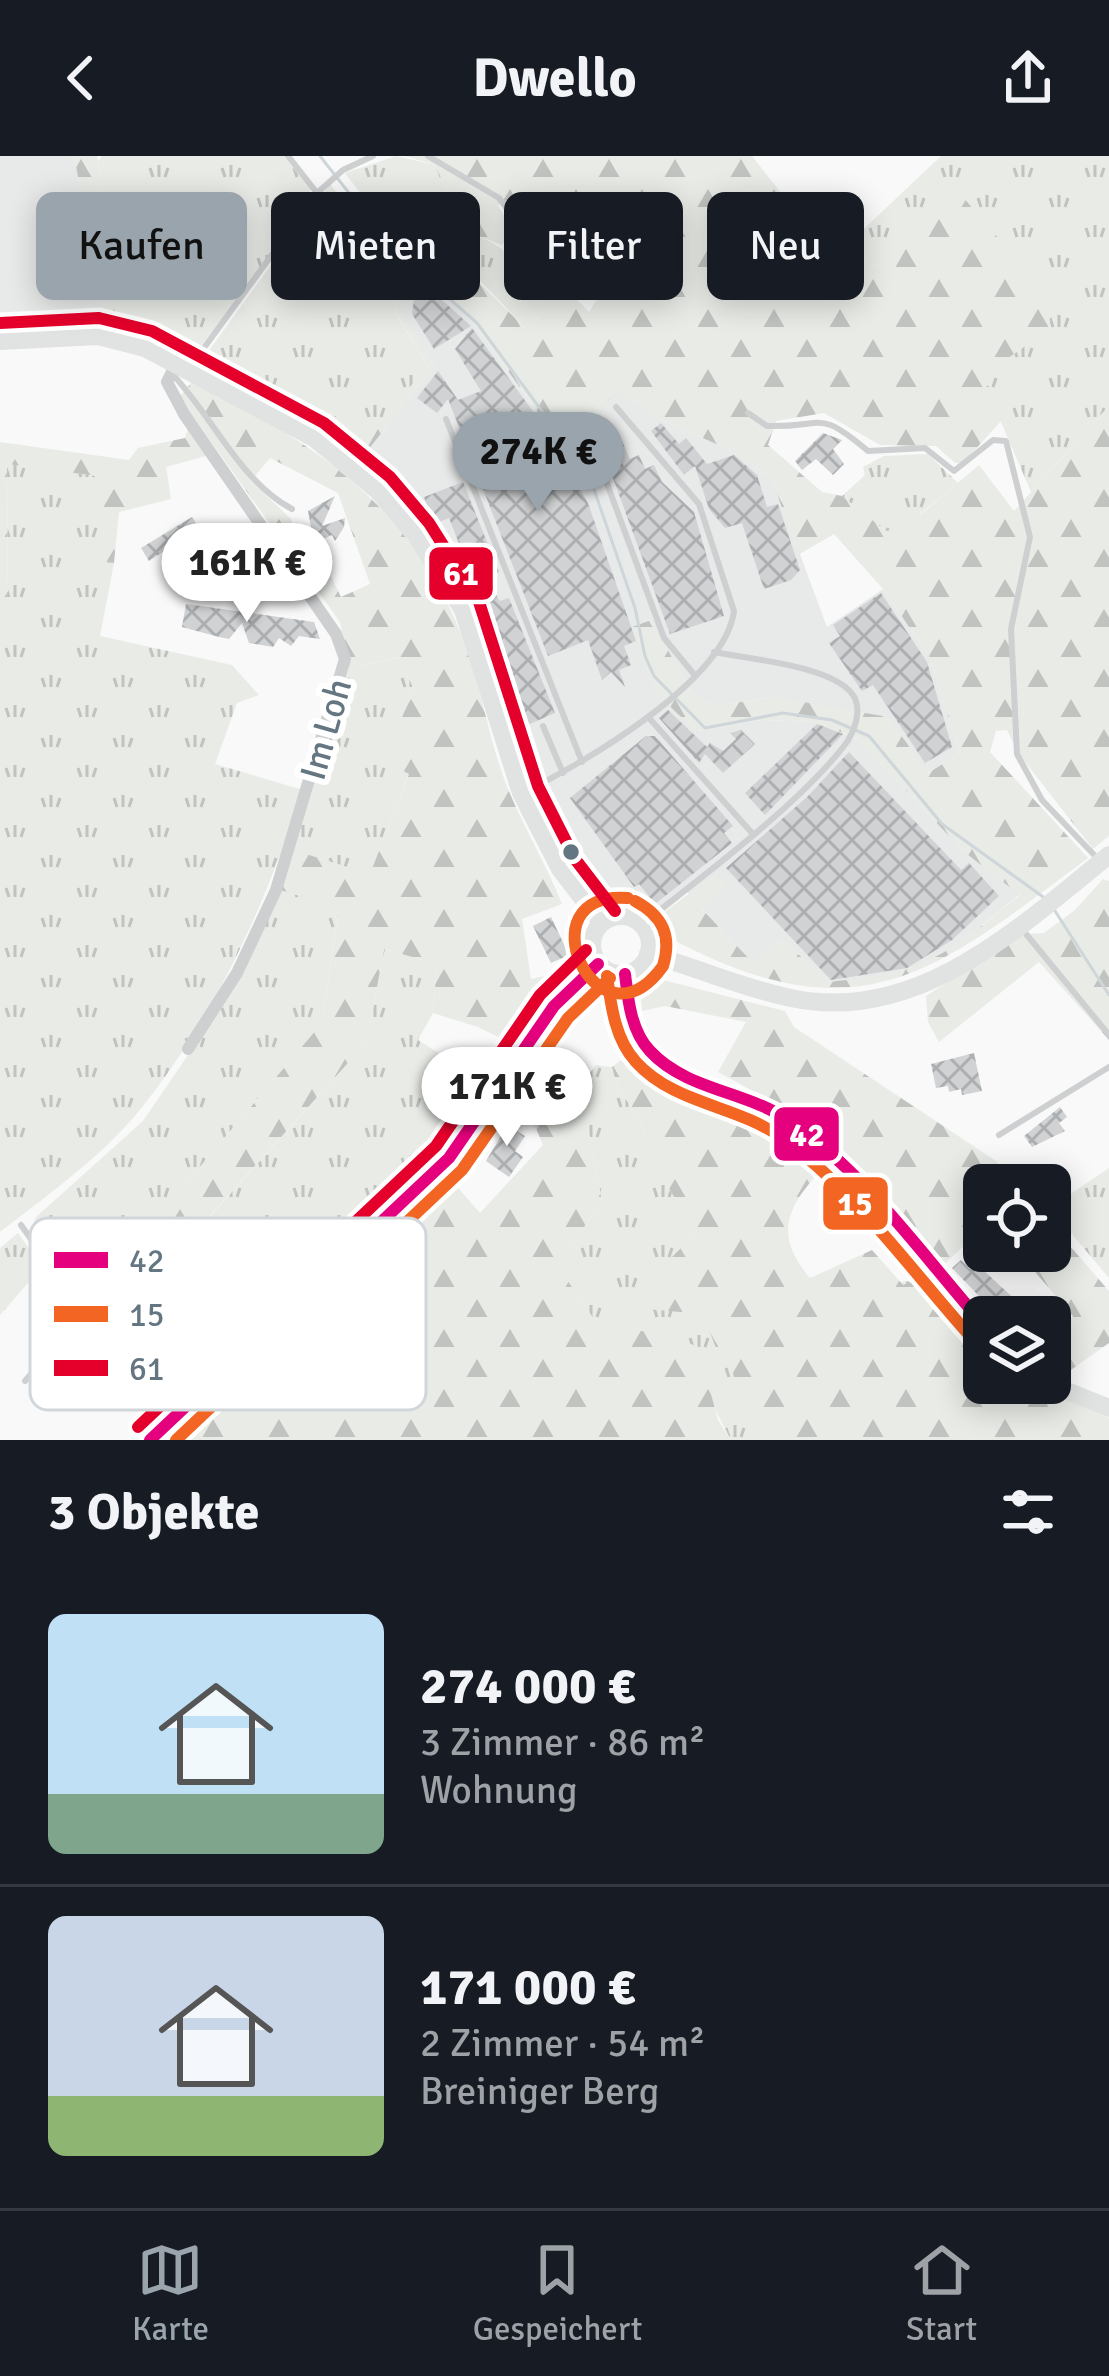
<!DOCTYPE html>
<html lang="de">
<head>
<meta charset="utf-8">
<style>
  :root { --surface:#171b24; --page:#242831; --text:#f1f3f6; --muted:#9ea1a6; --line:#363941; --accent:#99a4ac }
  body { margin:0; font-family:Signika,sans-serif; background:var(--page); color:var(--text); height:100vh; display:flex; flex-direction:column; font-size:45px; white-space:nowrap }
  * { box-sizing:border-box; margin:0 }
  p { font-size:39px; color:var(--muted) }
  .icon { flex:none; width:66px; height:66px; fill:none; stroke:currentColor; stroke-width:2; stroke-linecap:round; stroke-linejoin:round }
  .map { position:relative; height:1284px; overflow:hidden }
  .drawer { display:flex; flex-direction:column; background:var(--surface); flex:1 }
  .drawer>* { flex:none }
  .hud { position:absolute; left:36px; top:36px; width:1038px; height:108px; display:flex; gap:24px }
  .tools { position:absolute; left:963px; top:1008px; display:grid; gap:24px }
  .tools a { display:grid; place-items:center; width:108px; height:108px; border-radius:18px; background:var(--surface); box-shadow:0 6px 30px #0003; font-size:60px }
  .price { position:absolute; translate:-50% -102px; padding:0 27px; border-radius:42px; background:#fff; color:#222; font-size:39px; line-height:78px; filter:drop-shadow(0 3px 6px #0008) }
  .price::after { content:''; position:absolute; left:50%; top:72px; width:36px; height:27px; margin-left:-18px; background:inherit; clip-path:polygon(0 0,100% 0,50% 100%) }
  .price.selected { background:var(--accent); color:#111 }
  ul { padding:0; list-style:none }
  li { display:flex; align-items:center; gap:36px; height:300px; padding:0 48px }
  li+li { border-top:3px solid var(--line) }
  li span { display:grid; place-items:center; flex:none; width:336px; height:240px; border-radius:18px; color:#555 }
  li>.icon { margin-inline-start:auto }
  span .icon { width:144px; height:144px; fill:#fffc; stroke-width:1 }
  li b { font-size:51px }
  h2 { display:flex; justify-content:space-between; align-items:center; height:144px; padding:0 48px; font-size:51px }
  .tag { padding:0 42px; border-radius:18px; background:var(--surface); box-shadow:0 6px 30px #0003; font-size:42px; line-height:108px }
  .tag.selected { background:var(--accent); color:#111 }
  header { display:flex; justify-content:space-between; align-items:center; height:156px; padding:0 48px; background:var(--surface); font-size:54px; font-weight:700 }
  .menu { display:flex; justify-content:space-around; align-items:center; height:168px; border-top:3px solid var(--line); background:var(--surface); font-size:33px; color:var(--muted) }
  .menu a { display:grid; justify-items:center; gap:6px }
  .menu .selected { color:var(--accent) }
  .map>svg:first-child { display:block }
  .built { fill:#e8e9e9 }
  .grass { fill:url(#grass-tufts) }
  .forest { fill:url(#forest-firs); fill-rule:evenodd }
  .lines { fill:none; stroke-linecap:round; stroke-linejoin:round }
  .stream { stroke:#ced6d9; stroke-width:3 }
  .building { fill:url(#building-cross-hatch) }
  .service { stroke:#cecfd0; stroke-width:6 }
  .minor { stroke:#cecfd0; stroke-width:12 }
  .secondary { stroke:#e1e2e2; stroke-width:18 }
  .bus-1-casing { stroke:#fff; stroke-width:21 }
  .bus-2-casing { stroke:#fff; stroke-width:21 }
  .bus-3-casing { stroke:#fff; stroke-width:21 }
  .bus-1 { stroke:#e5007d; stroke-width:12 }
  .bus-2 { stroke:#f26522; stroke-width:12 }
  .bus-3 { stroke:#e4002b; stroke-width:12 }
  .bus-dot { fill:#657683; stroke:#fff; stroke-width:4.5 }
  .labels { text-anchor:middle; stroke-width:12; stroke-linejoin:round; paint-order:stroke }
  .street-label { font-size:36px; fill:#657683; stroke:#fff }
  .key { fill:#fff; stroke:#d1d6da; stroke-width:3 }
  .key-label { font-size:33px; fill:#657683 }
  .line-badge { stroke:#fff; stroke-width:4.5 }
  .badge-label { font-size:33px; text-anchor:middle; font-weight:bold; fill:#fff }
</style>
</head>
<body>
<header><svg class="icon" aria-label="back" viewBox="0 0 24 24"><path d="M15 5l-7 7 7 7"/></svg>Dwello<svg class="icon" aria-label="share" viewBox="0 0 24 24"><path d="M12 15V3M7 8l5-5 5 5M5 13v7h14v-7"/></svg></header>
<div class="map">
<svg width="1109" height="1284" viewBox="0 0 1109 1284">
  <defs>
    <pattern id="grass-tufts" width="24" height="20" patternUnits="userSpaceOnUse" patternTransform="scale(3)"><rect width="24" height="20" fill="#e8ebe6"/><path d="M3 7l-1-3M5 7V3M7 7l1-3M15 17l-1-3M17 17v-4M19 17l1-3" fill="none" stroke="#c0c3c0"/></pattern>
    <pattern id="forest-firs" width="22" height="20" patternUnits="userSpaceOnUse" patternTransform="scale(3)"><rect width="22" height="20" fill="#e8ebe6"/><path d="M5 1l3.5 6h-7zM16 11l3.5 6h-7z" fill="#c0c3c0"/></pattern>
    <pattern id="building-cross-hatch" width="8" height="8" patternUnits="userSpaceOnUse" patternTransform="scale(3)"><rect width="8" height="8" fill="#d0d2d3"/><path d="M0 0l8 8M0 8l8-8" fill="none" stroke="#acafb1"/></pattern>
  </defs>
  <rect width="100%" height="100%" fill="#f9f9f9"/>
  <!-- built -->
  <g class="built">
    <path d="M0 0H74L105 162 0 174Z"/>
    <path d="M413 113 471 164 565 294 616 233 659 263 730 294 772 323 827 471 883 433 929 500 960 597 927 617 775 541 713 550 692 537 650 464 632 471 698 575 762 564 816 566 859 584 963 695 1020 738 944 800 899 818 830 826 782 784 753 808 687 736 658 761 639 745 610 740 563 692 534 642 506 568 483 481 456 422 405 349 361 303 434 210 403 159Z"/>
  </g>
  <!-- grass -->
  <g class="grass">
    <path d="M102 0H284L310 33V46L194 199 146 176V139L117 103 98 5Z"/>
    <path d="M396 0 435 9 468 76C508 91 521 104 521 148L539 164 527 174C507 155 487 127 464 113 419 87 376 61 345 17Z"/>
    <path d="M941 0H1109V250L1031 336 1001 266 961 243 988 229 920 58 886 110 814 102 795 79 801 62 832 103Z"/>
    <path d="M330 28 357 61 354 83 395 138 398 162 428 210 360 290 333 257 257 235 202 204Z"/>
    <path d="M928 298 958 327 920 358 929 393 887 376 842 340 865 319 863 311 884 300Z"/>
    <path d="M7 308 98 320 105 405 114 407 100 480 232 509 259 539 237 547 215 608 303 634C264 751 214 865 134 961 98 1003 44 1042 0 1076V459H8Z"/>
    <path d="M401 501 414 534 383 604 409 617 370 719 293 695 349 512Z"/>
    <path d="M280 734 339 751 322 867 138 1084 109 1063 58 1113 32 1071 36 1061 143 965 203 877Z"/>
    <path d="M384 793 437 808 433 857 418 884 489 929 442 990 253 1168 169 1106 367 886Z"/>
    <path d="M596 909 612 911 617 930 640 964 657 1011 695 1078 685 1088 802 993 821 1017 777 1041 785 1135 926 1124 984 1227 1109 1284H731L680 1186 593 1162 557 1109 602 1046 585 956 568 945Z"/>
    <path d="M1109 1012V1122L1050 1052Z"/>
    <path d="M18 1077 42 1111 0 1159V1092Z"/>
  </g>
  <!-- forest -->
  <g class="forest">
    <path d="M74 0H97L117 102 146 139V176L105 162Z"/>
    <path d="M405 0H752L801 62 795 79 813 102 885 110 920 58 962 40 1049 141 1050 173 998 209 989 229 961 243 1001 265 963 307H955L936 290 880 289 824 257 776 265 768 289 822 336 842 340 886 375 901 373 927 392 920 359 979 309 1014 355 1109 250V680L1093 693 1018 597 1007 574 996 575 990 596 1088 702C934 817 860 884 668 781L658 761 714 719 727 726 701 752 753 807 782 784 830 826C931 815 943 801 1020 739L963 695 858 583 815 566 762 564 698 575C653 539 648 524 632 471L651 464 692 537 713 550 775 541 888 561 928 617 960 597 929 500 883 433 834 378 798 399 772 323 730 294 659 263 617 234 566 295 471 164 414 114 404 159 434 210 361 303 254 243 257 235 333 257 360 289 428 210 398 161 395 138 354 83 360 39 432 100 466 114 526 173 539 164 521 148V114L538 104 589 156 604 132 557 98 567 79 518 38 498 49 513 75 502 89 468 76 435 9Z"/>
    <path d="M192 226C314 286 412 350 463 483 483 534 489 590 511 640 527 677 547 710 562 748L522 763 531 823 568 815 516 890 478 871 433 857 437 808 384 793 367 886 168 1106 138 1084 322 867 339 752 280 734 293 694 370 718 409 618 383 604 414 534 400 501 349 512 340 466 179 241ZM270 302 338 337 370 428 341 441 326 410 301 396 291 363 251 325Z"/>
    <path d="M189 270 213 298 166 311 171 343 119 356 114 407 105 406 97 320 7 308 8 460 0 459V286L129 304 138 292 185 282Z"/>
    <path d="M1103 723 1109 725V884L1039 806 939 886 928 866 926 840 1023 778 1044 777 1075 754Z"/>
    <path d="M663 824 785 855 794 871 996 1005 1017 1029H984V1071L942 1110 786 953 718 916 746 866 665 850 642 855 641 838Z"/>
    <path d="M635 893 665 919 773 965 824 1011C788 1049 772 1078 810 1122L872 1094 903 1129 927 1120 984 1184V1227H1027L1109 1262V1284H778L716 1192 703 1158 647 1153 658 1115 695 1078 657 1011 640 964 617 930 612 911Z"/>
    <path d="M550 932 585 956 602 1046 557 1109 593 1162 698 1190 718 1264 731 1284H163L446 1018 480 1057 543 989 528 954Z"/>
    <path d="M1050 1067 1109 1135V1187L1058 1223 1050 1217V1183L1073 1160 1017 1095H1050Z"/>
  </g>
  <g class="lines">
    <!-- stream -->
    <g class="stream">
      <path d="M320 0 393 93 477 167 589 319 635 452 645 500 654 520 705 572 783 557 832 564 869 580 942 668 1046 743"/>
      <path d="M1055 755 1109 839"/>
    </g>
  </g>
  <!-- building -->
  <g class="building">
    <path d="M425 129 471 170 434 193 412 158 415 137Z"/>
    <path d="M472 172 548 276 588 347 636 485 624 490 631 509 619 514 625 531 611 516 602 524 588 484 548 500 448 243 437 257 417 242 438 215 458 244 481 235 455 193Z"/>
    <path d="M661 267 679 288 686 282 707 308 734 299 757 319 767 351 778 348 800 414 791 424 764 433 742 367 725 372 709 353 695 310 684 319 651 275Z"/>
    <path d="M618 276 630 303 639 299 645 313 654 309 662 326 694 356 724 460 670 478 602 292 594 288 586 294 580 285Z"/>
    <path d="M823 277 842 284 833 293 844 308 833 319 816 303 802 314 795 305Z"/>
    <path d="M463 326 499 416 490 420 496 439 500 445 509 442 555 557 525 570 512 539 517 537 449 362 434 368 424 341Z"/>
    <path d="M335 340 322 370 345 362 344 371 335 385 332 379 314 387 308 355Z"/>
    <path d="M192 361 199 372 149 405 141 392Z"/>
    <path d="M881 437 927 506 952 591 925 607 873 529 862 535 829 487 840 480 833 469Z"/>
    <path d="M186 448 314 466 320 483 299 480 291 490 279 482 273 491 249 487 242 467 229 483 219 481 182 471Z"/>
    <path d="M668 554 707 591 710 587 723 595 736 583 730 577 741 574 755 588 723 617 705 598 699 607 659 562Z"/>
    <path d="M817 568 843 578 765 659 745 637Z"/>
    <path d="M646 580H655L733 670 724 677 732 687 655 748 639 728 634 731 570 642Z"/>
    <path d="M849 596 961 714 969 707 999 740 952 784 907 812 831 824 726 712 807 641Z"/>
    <path d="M551 761 569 799 551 807 533 770Z"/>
    <path d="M974 897 982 935 962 939 961 933 949 936 948 930 936 932 931 908Z"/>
    <path d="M1060 951 1067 961 1059 967 1065 975 1032 991 1024 980Z"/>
    <path d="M514 958 522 964 515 974 525 980 515 995 523 1001 509 1021 486 1005Z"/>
    <path d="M961 1104 970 1113H982L1034 1161H999L952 1112Z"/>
  </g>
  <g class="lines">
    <!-- service -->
    <g class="service">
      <path d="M288 0 317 37"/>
      <path d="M428 0 499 42 525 77"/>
      <path d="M190 211 317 37 343 14 373 0"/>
      <path d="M174 220C214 263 240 325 292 353"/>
      <path d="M748 257 767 270C825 272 816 251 868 295L925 292 954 315 993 284 1006 285 1030 381 1011 473 1017 598 1042 644 1097 702"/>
      <path d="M446 263 582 606"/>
      <path d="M595 295 664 482 693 517"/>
      <path d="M649 562 752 677"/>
      <path d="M543 570 563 617"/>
      <path d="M524 636C583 608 725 525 734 455L699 348 616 251"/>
      <path d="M642 768C701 722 799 648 844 590 854 577 863 554 853 539 833 510 749 503 714 496"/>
      <path d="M1022 773 1109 879"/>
      <path d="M999 979 1109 911"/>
      <path d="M21 1069 83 1157 25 1225"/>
    </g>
    <!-- minor -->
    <path class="minor" d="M176 208 167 226 184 258 336 478 345 503 276 734 237 817 188 893"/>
    <!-- secondary -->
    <g class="secondary">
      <path d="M0 185 98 180 145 192 314 282 377 334 415 378 463 454 521 637 560 713 601 766"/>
      <circle cx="621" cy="789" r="29"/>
      <path d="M648 798C696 811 742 832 791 842 916 869 1019 772 1109 699"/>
      <path d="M625 818C628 844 631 874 650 895 684 932 747 935 788 964 864 1017 922 1101 984 1169"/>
      <path d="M1047 1227 1109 1252"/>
      <path d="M150 1284C249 1190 356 1102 449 1002 505 942 531 856 598 808"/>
    </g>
    <defs>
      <g id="bus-1">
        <path d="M625 818C628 844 631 875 650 895 686 934 746 935 788 964 866 1017 922 1099 984 1169"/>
        <path d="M150 1284 449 1002 554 850 598 808"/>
      </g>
      <g id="bus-2">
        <path d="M628 742C521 733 597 902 663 810 672 780 663 760 635 745"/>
        <path d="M607 820C611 850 615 883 636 906 674 948 736 949 781 981 856 1035 910 1113 971 1181"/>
        <path d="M176 1284 462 1014 568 862 610 822"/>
      </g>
      <g id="bus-3">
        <path d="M0 167 99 162 152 175 324 267 390 321 429 367 479 446 538 630 575 703 615 755"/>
        <path d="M138 1271 436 990 540 839 586 794"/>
      </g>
    </defs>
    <!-- bus-1 casing -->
    <use href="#bus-1" class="bus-1-casing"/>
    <!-- bus-2 casing -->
    <use href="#bus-2" class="bus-2-casing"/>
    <!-- bus-3 casing -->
    <use href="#bus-3" class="bus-3-casing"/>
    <!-- bus-1 -->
    <use href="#bus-1" class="bus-1"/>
    <!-- bus-2 -->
    <use href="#bus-2" class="bus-2"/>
    <!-- bus-3 -->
    <use href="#bus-3" class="bus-3"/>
  </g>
  <!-- markers -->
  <circle class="bus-dot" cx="571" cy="696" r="10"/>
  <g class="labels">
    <!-- street labels -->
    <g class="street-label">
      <text transform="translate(325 573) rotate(-74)" y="13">Im Loh</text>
    </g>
  </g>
  <!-- legend -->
  <rect x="30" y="1062" width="396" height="192" rx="18" class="key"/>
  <rect x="54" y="1096" width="54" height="16" fill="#e5007d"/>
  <rect x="54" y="1150" width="54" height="16" fill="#f26522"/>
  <rect x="54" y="1204" width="54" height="16" fill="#e4002b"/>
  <g class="key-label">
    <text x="129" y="1116">42</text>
    <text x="129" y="1170">15</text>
    <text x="129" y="1224">61</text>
  </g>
  <g class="line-badge">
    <rect x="427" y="389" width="68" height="57" rx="12" fill="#e4002b"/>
    <rect x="772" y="949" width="69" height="58" rx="12" fill="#e5007d"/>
    <rect x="821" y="1019" width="69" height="57" rx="12" fill="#f26522"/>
  </g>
  <g class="badge-label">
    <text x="461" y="429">61</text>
    <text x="807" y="990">42</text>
    <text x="855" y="1059">15</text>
  </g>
</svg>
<div class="tools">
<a><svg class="icon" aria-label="locate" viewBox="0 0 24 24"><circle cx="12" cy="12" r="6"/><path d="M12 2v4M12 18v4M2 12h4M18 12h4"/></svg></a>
<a><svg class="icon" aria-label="layers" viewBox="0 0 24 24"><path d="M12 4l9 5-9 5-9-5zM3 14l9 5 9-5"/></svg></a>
</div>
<b class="price selected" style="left:538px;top:358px">274K €</b>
<b class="price" style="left:247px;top:469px">161K €</b>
<b class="price" style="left:507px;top:993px">171K €</b>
<div class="hud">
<a class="tag selected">Kaufen</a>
<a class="tag">Mieten</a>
<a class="tag">Filter</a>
<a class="tag">Neu</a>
</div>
</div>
<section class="drawer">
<h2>3 Objekte<svg class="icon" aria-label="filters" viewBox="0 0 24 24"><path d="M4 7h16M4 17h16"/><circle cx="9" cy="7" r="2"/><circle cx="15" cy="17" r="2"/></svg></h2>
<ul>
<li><span style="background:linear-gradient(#bfe0f5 75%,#7fa58c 0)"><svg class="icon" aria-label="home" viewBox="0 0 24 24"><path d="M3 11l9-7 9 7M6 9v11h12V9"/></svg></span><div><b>274 000 €</b><p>3 Zimmer · 86 m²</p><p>Wohnung</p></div></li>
<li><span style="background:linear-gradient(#c9d6e8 75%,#8fb573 0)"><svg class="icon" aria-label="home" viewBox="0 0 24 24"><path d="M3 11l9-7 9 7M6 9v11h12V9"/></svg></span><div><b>171 000 €</b><p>2 Zimmer · 54 m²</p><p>Breiniger Berg</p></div></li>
</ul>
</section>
<nav class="menu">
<a class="selected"><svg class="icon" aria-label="map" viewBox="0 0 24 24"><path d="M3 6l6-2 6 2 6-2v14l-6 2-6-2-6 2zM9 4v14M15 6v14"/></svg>Karte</a>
<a><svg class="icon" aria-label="saved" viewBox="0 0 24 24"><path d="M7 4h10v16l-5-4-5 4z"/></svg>Gespeichert</a>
<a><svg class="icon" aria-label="home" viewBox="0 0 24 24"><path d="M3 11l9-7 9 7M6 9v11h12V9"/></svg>Start</a>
</nav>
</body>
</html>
